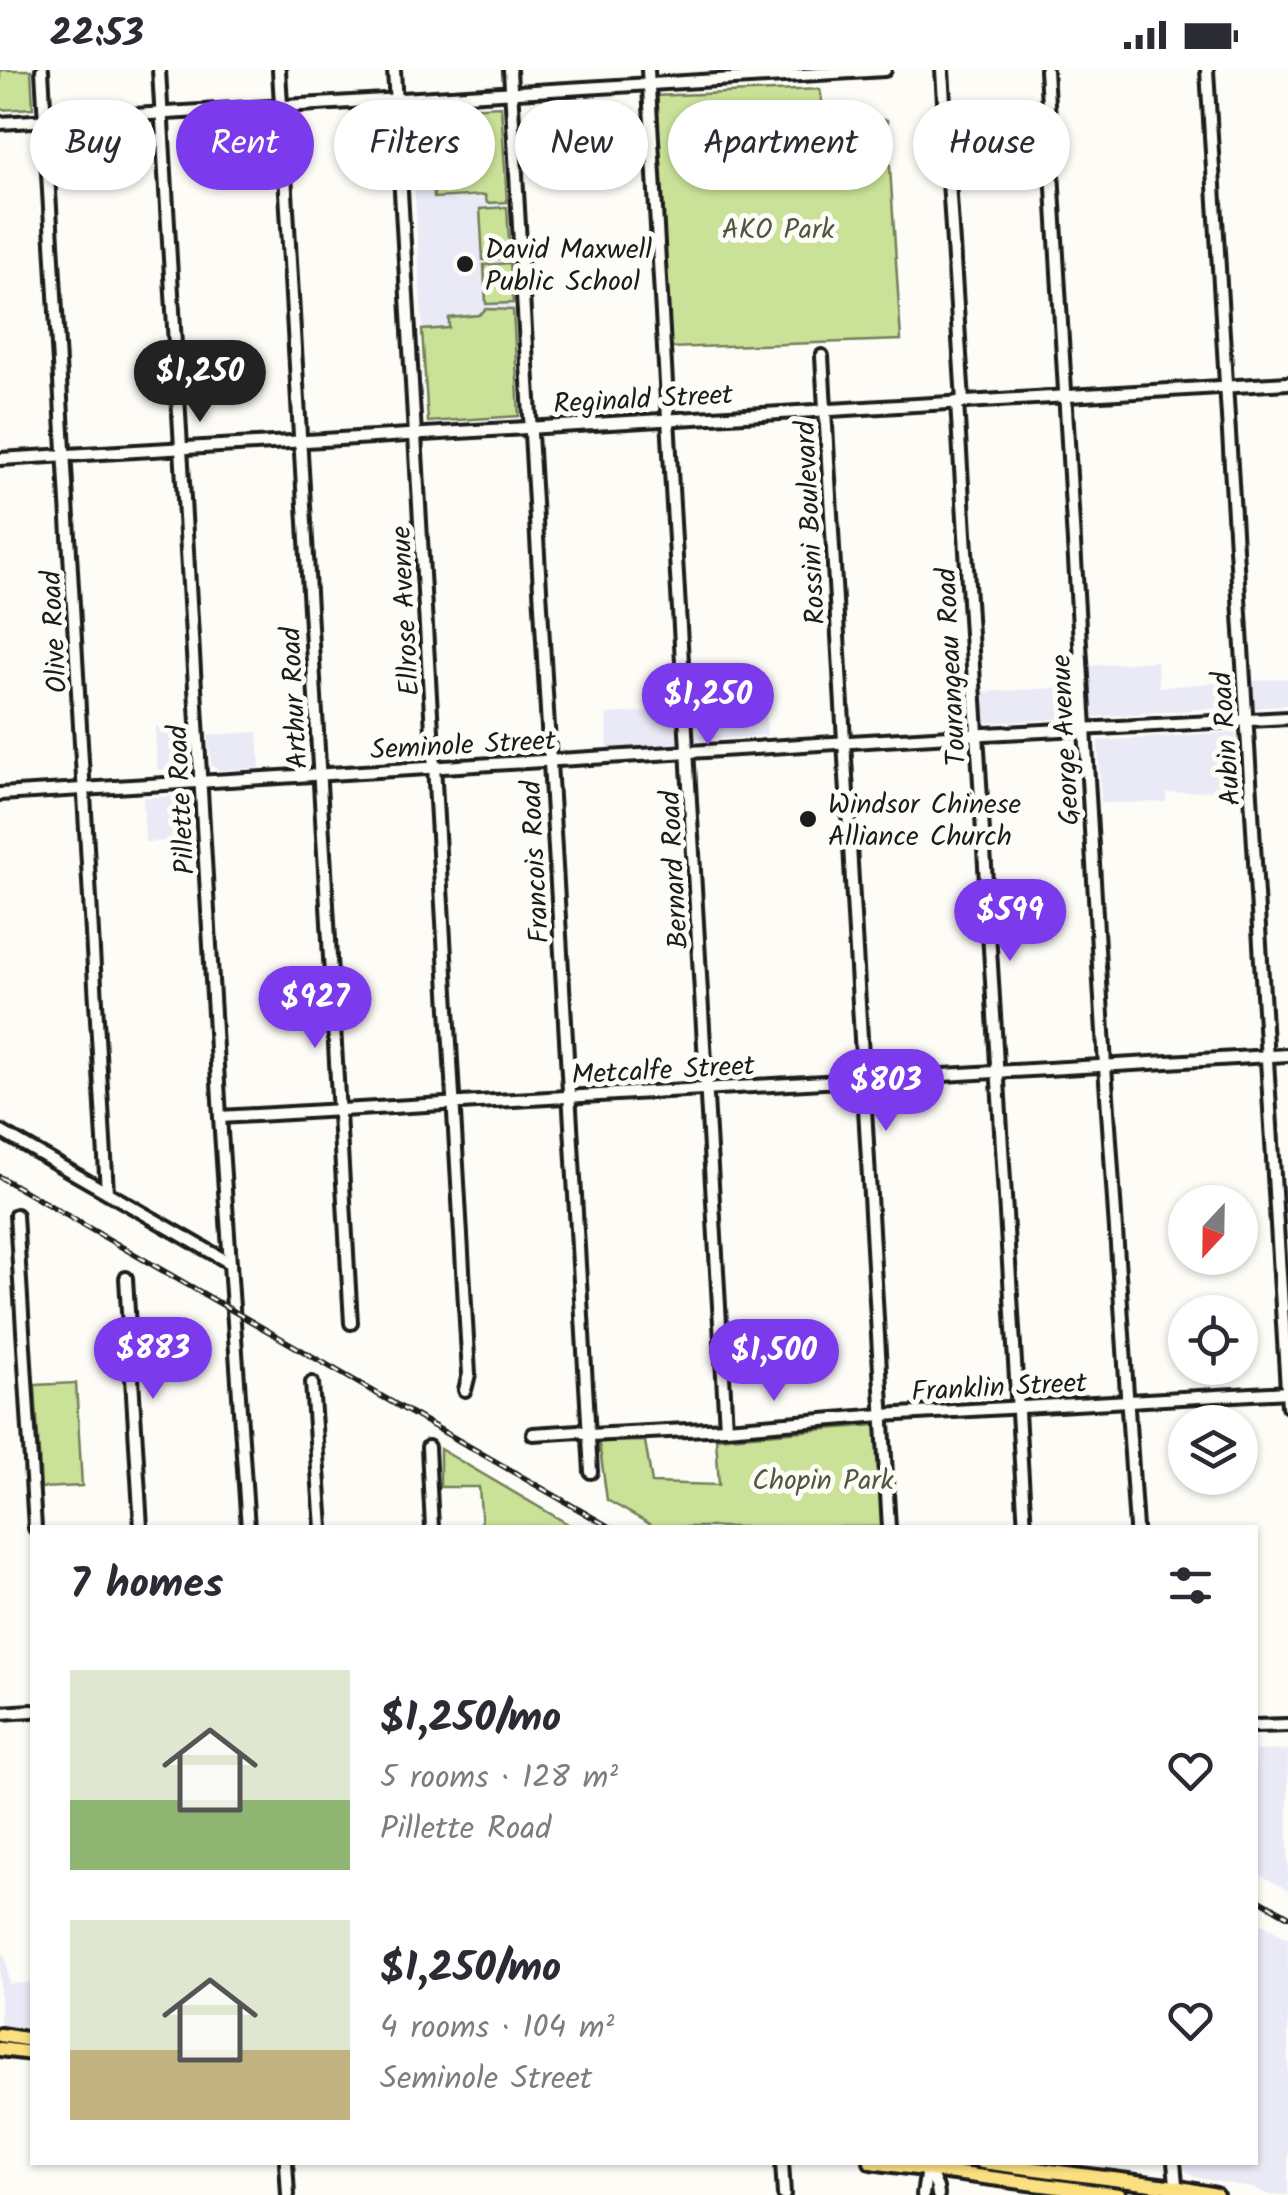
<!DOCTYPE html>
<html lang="en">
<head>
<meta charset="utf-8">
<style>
  :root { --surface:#fff; --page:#f7f7f7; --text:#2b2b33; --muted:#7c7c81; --accent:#7c3aed }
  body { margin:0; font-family:Kalam,sans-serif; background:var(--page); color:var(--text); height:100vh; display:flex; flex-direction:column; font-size:38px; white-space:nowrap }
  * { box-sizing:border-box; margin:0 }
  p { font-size:32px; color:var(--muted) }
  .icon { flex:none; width:55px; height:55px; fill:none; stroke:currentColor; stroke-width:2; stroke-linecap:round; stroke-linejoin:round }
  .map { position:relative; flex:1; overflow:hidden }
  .sheet { position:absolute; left:30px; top:1455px; width:1228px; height:640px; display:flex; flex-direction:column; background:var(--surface); border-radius:0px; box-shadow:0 2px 8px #0004 }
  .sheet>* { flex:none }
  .hud { position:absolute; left:30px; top:30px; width:1230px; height:90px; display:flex; gap:20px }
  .needle { width:65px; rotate:202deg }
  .buttons { position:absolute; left:1168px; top:1115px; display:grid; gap:20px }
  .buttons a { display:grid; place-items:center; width:90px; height:90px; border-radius:50%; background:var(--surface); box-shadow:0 2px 8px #0004; font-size:50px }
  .price { position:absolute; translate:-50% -85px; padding:0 22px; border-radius:35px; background:var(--accent); color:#fff; font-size:32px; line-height:65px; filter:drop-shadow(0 2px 5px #0008) }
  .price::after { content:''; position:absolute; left:50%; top:60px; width:30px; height:22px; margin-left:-15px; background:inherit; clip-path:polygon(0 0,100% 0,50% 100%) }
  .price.current { background:#222; color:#fff }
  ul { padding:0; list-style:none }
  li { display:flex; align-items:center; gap:30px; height:250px; padding:0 40px }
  li span { display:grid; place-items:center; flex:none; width:280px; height:200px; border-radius:0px; color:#555 }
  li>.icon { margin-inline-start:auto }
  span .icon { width:120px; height:120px; fill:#fffc; stroke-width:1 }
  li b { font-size:42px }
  h2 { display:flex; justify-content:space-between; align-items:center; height:120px; padding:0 40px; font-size:42px }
  .chip { padding:0 35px; border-radius:45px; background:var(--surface); box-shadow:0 2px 8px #0004; font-size:35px; line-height:90px }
  .chip.current { background:var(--accent); color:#fff }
  .status { display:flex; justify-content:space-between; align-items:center; height:70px; padding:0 50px; background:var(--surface); direction:ltr }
  .status svg { height:28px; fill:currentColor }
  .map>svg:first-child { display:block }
  .built { fill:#e9eaf6 }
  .green { fill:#cae298; stroke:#737f5a; stroke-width:2.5 }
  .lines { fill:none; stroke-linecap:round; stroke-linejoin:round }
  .minor-casing { stroke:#1c1c1c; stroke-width:18 }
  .major-casing { stroke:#1c1c1c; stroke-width:20 }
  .minor { stroke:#fdfcf7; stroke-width:10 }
  .major { stroke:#fce080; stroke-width:12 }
  .rail-casing { stroke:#1c1c1c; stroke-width:6 }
  .rail { stroke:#fdfcf7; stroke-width:2.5; stroke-dasharray:8; stroke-linecap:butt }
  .poi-dot { fill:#1c1c1c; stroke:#fdfcf7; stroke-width:4 }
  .labels { text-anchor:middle; stroke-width:10; stroke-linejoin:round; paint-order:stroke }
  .park-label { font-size:28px; fill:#505741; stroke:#fdfcf7 }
  .poi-label { font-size:28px; fill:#1c1c1c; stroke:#fdfcf7; text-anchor:start }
  .street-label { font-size:28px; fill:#1c1c1c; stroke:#fdfcf7 }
</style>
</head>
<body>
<div class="status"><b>22:53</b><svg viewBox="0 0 49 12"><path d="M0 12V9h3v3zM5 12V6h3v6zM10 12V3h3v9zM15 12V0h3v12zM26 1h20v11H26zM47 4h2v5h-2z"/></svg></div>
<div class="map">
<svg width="1288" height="2125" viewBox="0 0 1288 2125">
  <rect width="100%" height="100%" fill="#fdfcf7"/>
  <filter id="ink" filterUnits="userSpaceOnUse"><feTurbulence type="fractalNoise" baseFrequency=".01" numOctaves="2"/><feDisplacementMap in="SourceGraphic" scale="20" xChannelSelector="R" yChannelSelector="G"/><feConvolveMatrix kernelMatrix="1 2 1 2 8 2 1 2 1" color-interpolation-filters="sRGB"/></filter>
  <g filter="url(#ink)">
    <!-- built -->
    <g class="built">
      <path d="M501 36 519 346 428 352 410 41Z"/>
      <path d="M1157 591 1159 617 1231 612 1232 637 1091 647 1087 596Z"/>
      <path d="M1288 608V635L1254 638 1251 611Z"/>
      <path d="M1074 617 1076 648 985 653 983 622Z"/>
      <path d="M765 634 767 665 695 671 692 640Z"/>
      <path d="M677 640 678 674 608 678 606 644Z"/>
      <path d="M186 655 188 699 157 700 155 657Z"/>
      <path d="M258 662 260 698 218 700 211 695 208 665Z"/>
      <path d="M1236 662 1239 719 1166 723V732L1101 733 1098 671Z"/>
      <path d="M189 725 191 770 145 772 143 728Z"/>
      <path d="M1288 1680V1820L1255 1802V1681Z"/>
      <path d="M1255 1850 1288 1869V2125H1270L1252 2118 1194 2107 1184 2099 1183 2093 1255 2092Z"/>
      <path d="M0 1885H5L9 1914 32 1912V1960L0 1956Z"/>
    </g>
    <!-- green -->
    <g class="green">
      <path d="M0 0H31L33 38 0 40Z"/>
      <path d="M820 19 825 50H887L901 270 668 278 653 26Z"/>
      <path d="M501 36 507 132 487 133 485 125 434 128 430 53 410 54V41Z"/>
      <path d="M507 137 510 188 483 190 480 139Z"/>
      <path d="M510 193 513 233 486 234 484 195Z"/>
      <path d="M486 239 513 240 519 346 428 352 422 260 449 258V248L479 245Z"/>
      <path d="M76 1313 82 1416 41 1418 35 1315Z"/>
      <path d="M877 1355 883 1457H655L607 1430 599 1372 645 1371 652 1413 719 1415 716 1368Z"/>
      <path d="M440 1379 573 1457H482L479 1417H440Z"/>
    </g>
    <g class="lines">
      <defs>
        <g id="minor">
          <path d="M42 0 107 1122"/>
          <path d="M159 0 220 1047 248 1458"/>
          <path d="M279 0 351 1253"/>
          <path d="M394 0 469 1304 465 1320"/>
          <path d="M510 0 591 1402"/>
          <path d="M648 0 726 1358"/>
          <path d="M942 0 963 332"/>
          <path d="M1046 0 1105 996 1136 1458"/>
          <path d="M1207 0 1288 1336"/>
          <path d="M0 53 885 0"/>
          <path d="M822 286 889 1458"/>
          <path d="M957 332 1025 1458"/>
          <path d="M0 389 1288 313"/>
          <path d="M0 724 966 665 1288 648"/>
          <path d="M220 1047 1288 985"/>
          <path d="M0 1061 230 1193"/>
          <path d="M16 1145 35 1458"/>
          <path d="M126 1208 141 1458"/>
          <path d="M312 1313 322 1458"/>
          <path d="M533 1364 579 1361 590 1365 726 1358 882 1345 1288 1322"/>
          <path d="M428 1377 432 1458"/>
          <path d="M0 1643 32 1641"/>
          <path d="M1255 1656 1288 1655"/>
          <path d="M286 2092 288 2125"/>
          <path d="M782 2092 784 2125"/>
          <path d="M1174 2092 1177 2125"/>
          <path d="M929 2100 937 2118 938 2125"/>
          <path d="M923 2125 928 2092"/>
        </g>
        <g id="major">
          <path d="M0 1965 32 1970"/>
          <path d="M0 1979 32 1983"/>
          <path d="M871 2092 1119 2125"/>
          <path d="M982 2092 1175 2117 1216 2125"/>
        </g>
      </defs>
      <!-- minor casing -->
      <use href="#minor" class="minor-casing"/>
      <!-- major casing -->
      <use href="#major" class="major-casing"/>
      <!-- minor -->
      <use href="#minor" class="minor"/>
      <!-- major -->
      <use href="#major" class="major"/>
      <defs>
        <g id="rail">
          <path d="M0 1107 611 1458"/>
          <path d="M1255 1827 1288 1846"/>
        </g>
      </defs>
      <!-- rail casing -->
      <use href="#rail" class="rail-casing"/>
      <!-- rail -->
      <use href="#rail" class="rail"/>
    </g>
  </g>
  <!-- markers -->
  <g class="poi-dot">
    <circle cx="465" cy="194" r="10"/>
    <circle cx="808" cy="749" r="10"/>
  </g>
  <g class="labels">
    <!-- park labels -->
    <g class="park-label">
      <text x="778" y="168">AKO Park</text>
      <text x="823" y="1419">Chopin Park</text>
    </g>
    <!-- poi labels -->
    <g class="poi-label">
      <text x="485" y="188">David Maxwell<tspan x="485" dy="32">Public School</tspan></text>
      <text x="828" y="743">Windsor Chinese<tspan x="828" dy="32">Alliance Church</tspan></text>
    </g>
    <!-- street labels -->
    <g class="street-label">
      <text transform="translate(643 328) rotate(-3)" y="10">Reginald Street</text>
      <text transform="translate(809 453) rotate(-93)" y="10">Rossini Boulevard</text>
      <text transform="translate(404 541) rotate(-93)" y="10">Ellrose Avenue</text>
      <text transform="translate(53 562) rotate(-93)" y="10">Olive Road</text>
      <text transform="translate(950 597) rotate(-93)" y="10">Tourangeau Road</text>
      <text transform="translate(293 628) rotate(-93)" y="10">Arthur Road</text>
      <text transform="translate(1225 669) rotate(-94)" y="10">Aubin Road</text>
      <text transform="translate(1064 670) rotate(-93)" y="10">George Avenue</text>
      <text transform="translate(463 674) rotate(-3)" y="10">Seminole Street</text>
      <text transform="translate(180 730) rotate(-93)" y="10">Pillette Road</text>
      <text transform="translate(534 792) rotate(-93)" y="10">Francois Road</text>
      <text transform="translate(673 800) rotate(-93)" y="10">Bernard Road</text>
      <text transform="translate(663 999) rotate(-3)" y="10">Metcalfe Street</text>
      <text transform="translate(999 1316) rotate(-3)" y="10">Franklin Street</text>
    </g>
  </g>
</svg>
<div class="buttons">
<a><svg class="needle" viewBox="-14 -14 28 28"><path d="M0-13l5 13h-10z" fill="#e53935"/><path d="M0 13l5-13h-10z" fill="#7c7c81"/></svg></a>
<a><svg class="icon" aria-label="locate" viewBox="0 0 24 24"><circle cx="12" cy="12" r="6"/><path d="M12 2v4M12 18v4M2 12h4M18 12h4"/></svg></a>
<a><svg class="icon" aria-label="layers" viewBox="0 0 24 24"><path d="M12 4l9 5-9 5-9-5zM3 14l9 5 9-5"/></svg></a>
</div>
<b class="price current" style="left:200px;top:355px">$1,250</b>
<b class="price" style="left:708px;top:678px">$1,250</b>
<b class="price" style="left:1010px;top:894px">$599</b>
<b class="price" style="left:315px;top:981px">$927</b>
<b class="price" style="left:886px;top:1064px">$803</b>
<b class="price" style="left:153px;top:1332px">$883</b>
<b class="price" style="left:774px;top:1334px">$1,500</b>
<div class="hud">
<a class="chip">Buy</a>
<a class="chip current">Rent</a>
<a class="chip">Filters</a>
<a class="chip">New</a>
<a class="chip">Apartment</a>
<a class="chip">House</a>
</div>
<section class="sheet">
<h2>7 homes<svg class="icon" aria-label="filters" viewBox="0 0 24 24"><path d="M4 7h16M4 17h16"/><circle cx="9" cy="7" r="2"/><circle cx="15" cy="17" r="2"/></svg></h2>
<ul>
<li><span style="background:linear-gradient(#dfe7d0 65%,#8fb573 0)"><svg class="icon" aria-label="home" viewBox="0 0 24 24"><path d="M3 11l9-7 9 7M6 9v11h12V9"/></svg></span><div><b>$1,250/mo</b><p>5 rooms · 128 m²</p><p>Pillette Road</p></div><svg class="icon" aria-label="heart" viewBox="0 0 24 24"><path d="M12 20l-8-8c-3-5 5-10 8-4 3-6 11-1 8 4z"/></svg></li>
<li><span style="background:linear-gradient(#dfe7d0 65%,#c2b280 0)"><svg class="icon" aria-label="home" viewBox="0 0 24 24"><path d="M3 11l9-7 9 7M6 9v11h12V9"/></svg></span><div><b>$1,250/mo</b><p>4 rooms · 104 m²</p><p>Seminole Street</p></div><svg class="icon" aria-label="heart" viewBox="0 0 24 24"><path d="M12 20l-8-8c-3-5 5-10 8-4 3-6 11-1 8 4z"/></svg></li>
</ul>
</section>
</div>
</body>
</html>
